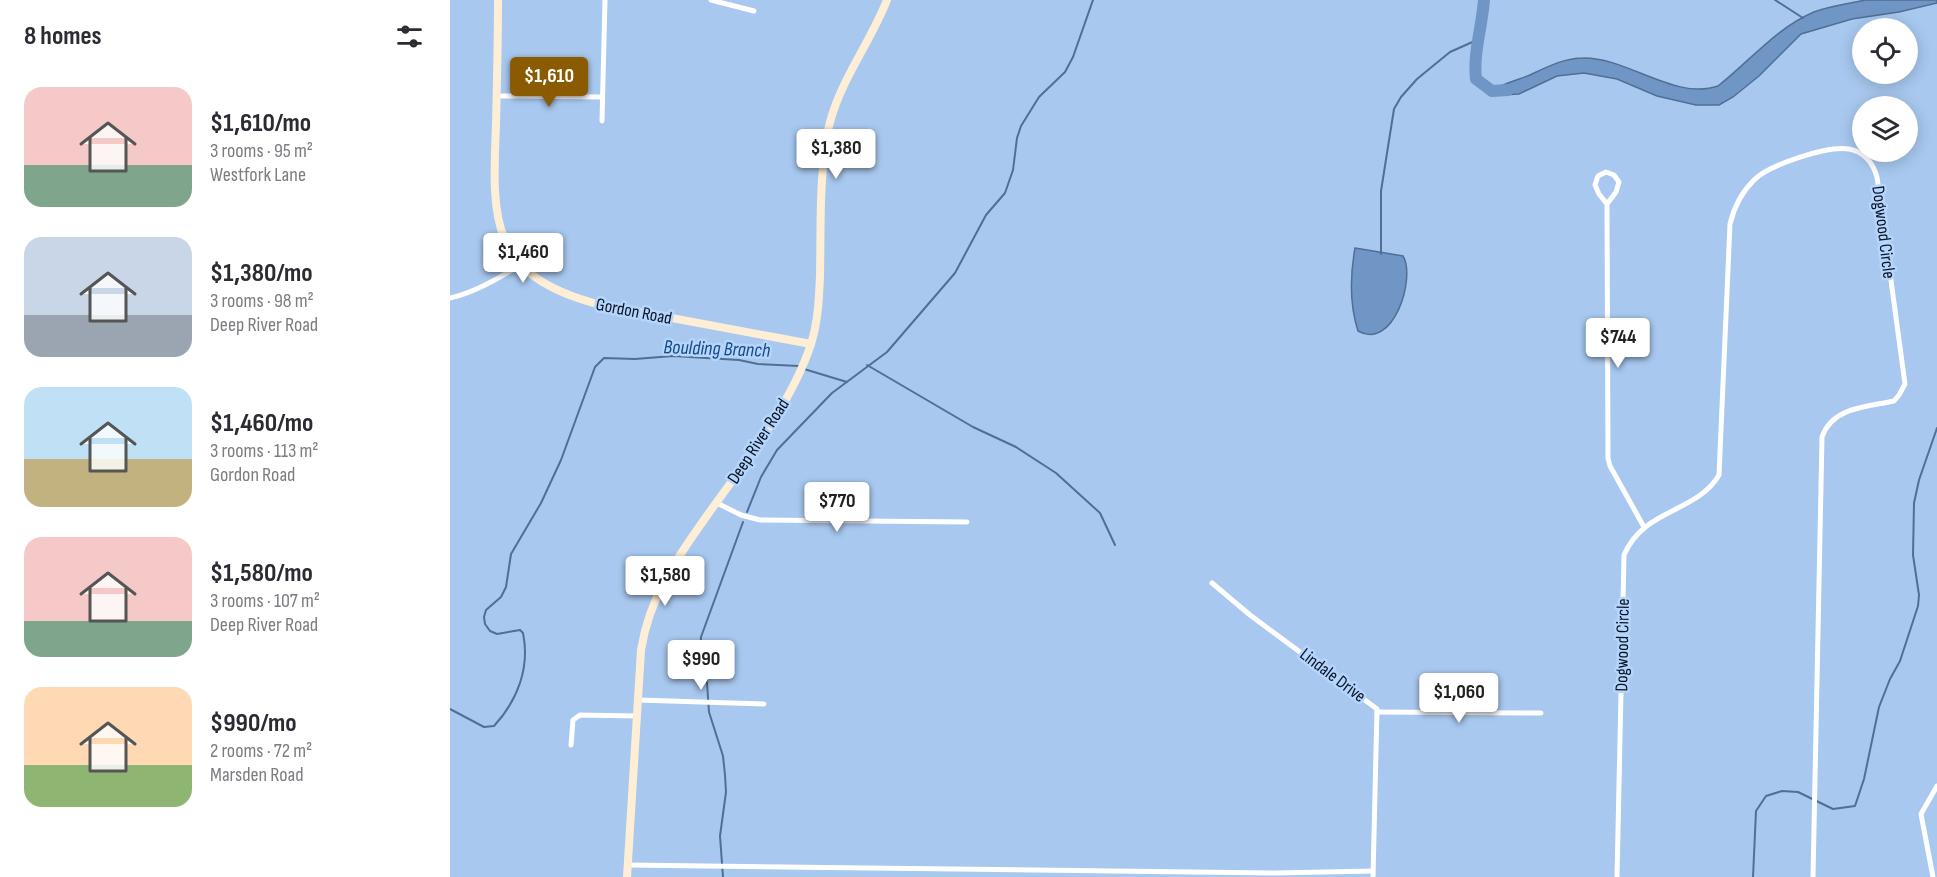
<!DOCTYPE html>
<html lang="en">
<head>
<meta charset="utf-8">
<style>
  :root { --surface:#fff; --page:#f7f7f7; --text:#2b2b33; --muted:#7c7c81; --accent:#8a5b00 }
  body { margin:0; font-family:"Sofia Sans Condensed",sans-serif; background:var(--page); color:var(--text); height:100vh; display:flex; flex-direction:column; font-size:22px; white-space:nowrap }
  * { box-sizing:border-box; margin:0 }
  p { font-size:20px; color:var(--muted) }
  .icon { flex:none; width:33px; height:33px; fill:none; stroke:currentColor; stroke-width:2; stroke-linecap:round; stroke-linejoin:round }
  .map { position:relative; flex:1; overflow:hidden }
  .panel { display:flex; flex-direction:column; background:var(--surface); width:450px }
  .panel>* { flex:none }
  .controls { position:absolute; left:1402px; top:18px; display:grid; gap:12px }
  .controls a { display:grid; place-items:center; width:66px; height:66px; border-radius:50%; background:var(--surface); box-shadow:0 3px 15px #0003; font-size:30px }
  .price { position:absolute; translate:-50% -51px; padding:0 14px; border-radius:6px; background:#fff; color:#222; font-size:20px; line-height:39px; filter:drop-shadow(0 2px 3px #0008) }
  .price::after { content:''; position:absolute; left:50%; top:36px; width:18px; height:14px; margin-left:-9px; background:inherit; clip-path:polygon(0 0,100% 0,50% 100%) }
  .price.active { background:var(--accent); color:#fff }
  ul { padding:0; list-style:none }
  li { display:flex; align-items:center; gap:18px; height:150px; padding:0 24px }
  li span { display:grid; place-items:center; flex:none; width:168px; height:120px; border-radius:18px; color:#555 }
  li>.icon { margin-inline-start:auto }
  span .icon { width:72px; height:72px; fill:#fffc; stroke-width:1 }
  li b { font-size:26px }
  h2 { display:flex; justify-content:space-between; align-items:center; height:72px; padding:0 24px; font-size:26px }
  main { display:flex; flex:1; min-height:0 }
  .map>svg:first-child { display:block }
  .water { fill:#7096c5; stroke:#516f94; stroke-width:1.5 }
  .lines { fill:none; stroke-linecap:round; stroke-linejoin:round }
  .stream { stroke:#516f94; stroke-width:2 }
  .river { stroke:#7096c5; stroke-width:12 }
  .street { stroke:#fff; stroke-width:5 }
  .secondary { stroke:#ffeed6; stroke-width:8 }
  .labels { text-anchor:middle; stroke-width:5; stroke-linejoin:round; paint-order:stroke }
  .street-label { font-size:18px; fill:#081321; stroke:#b5d5fd }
  .water-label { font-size:20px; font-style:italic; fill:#154a85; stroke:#b5d5fd }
</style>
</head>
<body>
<main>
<section class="panel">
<h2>8 homes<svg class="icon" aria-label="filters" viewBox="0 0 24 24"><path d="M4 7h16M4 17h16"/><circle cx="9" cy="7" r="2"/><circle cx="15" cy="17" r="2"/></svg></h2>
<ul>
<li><span style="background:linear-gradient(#f6c9c9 65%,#7fa58c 0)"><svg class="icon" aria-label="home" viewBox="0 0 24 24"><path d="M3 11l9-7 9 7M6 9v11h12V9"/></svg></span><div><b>$1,610/mo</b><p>3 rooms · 95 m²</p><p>Westfork Lane</p></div></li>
<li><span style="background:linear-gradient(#c9d6e8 65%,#9aa5b1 0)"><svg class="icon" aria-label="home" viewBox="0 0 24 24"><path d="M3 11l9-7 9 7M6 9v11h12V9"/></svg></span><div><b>$1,380/mo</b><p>3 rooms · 98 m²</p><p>Deep River Road</p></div></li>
<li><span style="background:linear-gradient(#bfe0f5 60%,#c2b280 0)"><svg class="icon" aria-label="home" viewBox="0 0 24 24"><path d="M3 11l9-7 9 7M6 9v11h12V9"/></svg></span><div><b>$1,460/mo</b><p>3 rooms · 113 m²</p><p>Gordon Road</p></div></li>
<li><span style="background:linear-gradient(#f6c9c9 70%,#7fa58c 0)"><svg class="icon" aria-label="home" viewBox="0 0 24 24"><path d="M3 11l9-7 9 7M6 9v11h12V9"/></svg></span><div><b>$1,580/mo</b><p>3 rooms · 107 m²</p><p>Deep River Road</p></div></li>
<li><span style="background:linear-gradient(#ffd9b3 65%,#8fb573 0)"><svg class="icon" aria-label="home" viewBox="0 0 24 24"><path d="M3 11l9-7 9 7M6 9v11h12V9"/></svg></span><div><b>$990/mo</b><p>2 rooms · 72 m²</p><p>Marsden Road</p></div></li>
</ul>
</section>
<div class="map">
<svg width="1487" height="877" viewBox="0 0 1487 877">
  <rect width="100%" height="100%" fill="#a8c8ef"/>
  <!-- water -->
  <g class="water">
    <path d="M1415 0H1487V3L1449 12 1402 19 1351 34 1309 76 1283 97 1269 105H1246L1207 96 1167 79 1134 73 1107 76 1069 94 1050 95 1042 91C1053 83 1068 80 1080 75 1097 67 1114 58 1133 58 1177 57 1225 101 1268 86 1300 61 1326 28 1364 12 1380 6 1398 4 1415 0Z"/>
    <path d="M905 248 953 256C966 277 944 351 908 331 899 303 900 276 905 248Z"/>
  </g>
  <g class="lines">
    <!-- stream -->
    <g class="stream">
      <path d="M1325 0 1353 18"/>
      <path d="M931 254V191L944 109 951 97 967 79 1000 52 1027 40"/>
      <path d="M417 365 523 427 566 447 606 473 650 513 665 545"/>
      <path d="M354 369 397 382"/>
      <path d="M297 512 311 477 327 450 382 393 437 352 505 273 536 215 555 193 563 170 567 138 571 126 589 97 615 72 623 57 643 0"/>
      <path d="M0 709 34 727 44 726C68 700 80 667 73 633L70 630 47 634 40 631 35 624 34 617 36 610 51 597 56 587 61 554 91 503 111 460 145 367 154 358 185 359 223 356 289 360 308 364 349 366"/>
      <path d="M273 877 270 836 276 792 275 775 273 756 259 712 257 683 250 650 251 637 293 522"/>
      <path d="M1303 877 1306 811 1316 796 1332 791 1348 792 1383 809 1405 806 1414 779 1429 707 1440 679 1450 661 1468 606 1469 595 1463 555 1464 503 1469 480 1487 428"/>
    </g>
    <!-- river -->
    <path class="river" d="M1034 0C1032 27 1023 53 1026 79L1042 91 1058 90"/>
    <!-- street -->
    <g class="street">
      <path d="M261 0 304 11"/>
      <path d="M47 96 152 97"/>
      <path d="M152 121 155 0"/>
      <path d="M1157 204 1166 192 1169 182 1164 175 1156 172 1148 176 1145 185 1149 194 1157 204 1158 458 1160 466 1194 527"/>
      <path d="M0 298C26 292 48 278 71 265"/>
      <path d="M267 503 291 515 310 520 517 522"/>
      <path d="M762 583 800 615 927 709 923 877"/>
      <path d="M188 700 314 704"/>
      <path d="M927 712 1091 713"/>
      <path d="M121 745 123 720 130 715 187 716"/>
      <path d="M178 865 824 873 923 871"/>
      <path d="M1167 877 1174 555C1194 508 1247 513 1269 475L1280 224C1284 207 1291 193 1304 180 1319 165 1378 145 1399 149 1414 152 1423 163 1427 177L1455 384 1449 395 1444 401C1417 407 1382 407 1372 437L1363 877"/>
      <path d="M1483 877 1471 814 1487 786"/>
    </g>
    <!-- secondary -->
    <g class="secondary">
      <path d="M48 0C48 41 47 83 46 124 42 220 39 275 147 304L361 344"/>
      <path d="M177 877 191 650C200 594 229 555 261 510 296 462 343 400 361 344 368 322 369 299 370 276 371 230 369 182 377 136 385 87 419 46 437 0"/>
    </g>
  </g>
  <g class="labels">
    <!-- street labels -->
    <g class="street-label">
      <text transform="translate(1434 232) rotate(83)" y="6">Dogwood Circle</text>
      <text transform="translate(184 311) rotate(11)" y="6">Gordon Road</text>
      <text transform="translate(308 441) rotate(-57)" y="6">Deep River Road</text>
      <text transform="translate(1172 645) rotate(-89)" y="6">Dogwood Circle</text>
      <text transform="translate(883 675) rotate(37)" y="6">Lindale Drive</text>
    </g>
    <!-- water labels -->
    <g class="water-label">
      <text transform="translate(267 348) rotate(2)" y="7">Boulding Branch</text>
    </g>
  </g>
</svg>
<div class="controls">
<a><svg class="icon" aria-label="locate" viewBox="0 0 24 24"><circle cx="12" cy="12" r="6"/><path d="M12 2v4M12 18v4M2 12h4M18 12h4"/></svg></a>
<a><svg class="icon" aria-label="layers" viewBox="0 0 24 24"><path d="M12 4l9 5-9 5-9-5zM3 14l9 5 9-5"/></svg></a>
</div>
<b class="price active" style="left:99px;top:108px">$1,610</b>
<b class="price" style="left:386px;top:180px">$1,380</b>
<b class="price" style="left:73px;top:284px">$1,460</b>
<b class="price" style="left:1168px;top:369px">$744</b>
<b class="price" style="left:387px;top:533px">$770</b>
<b class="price" style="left:215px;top:607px">$1,580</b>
<b class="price" style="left:251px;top:691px">$990</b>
<b class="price" style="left:1009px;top:724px">$1,060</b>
</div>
</main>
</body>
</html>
